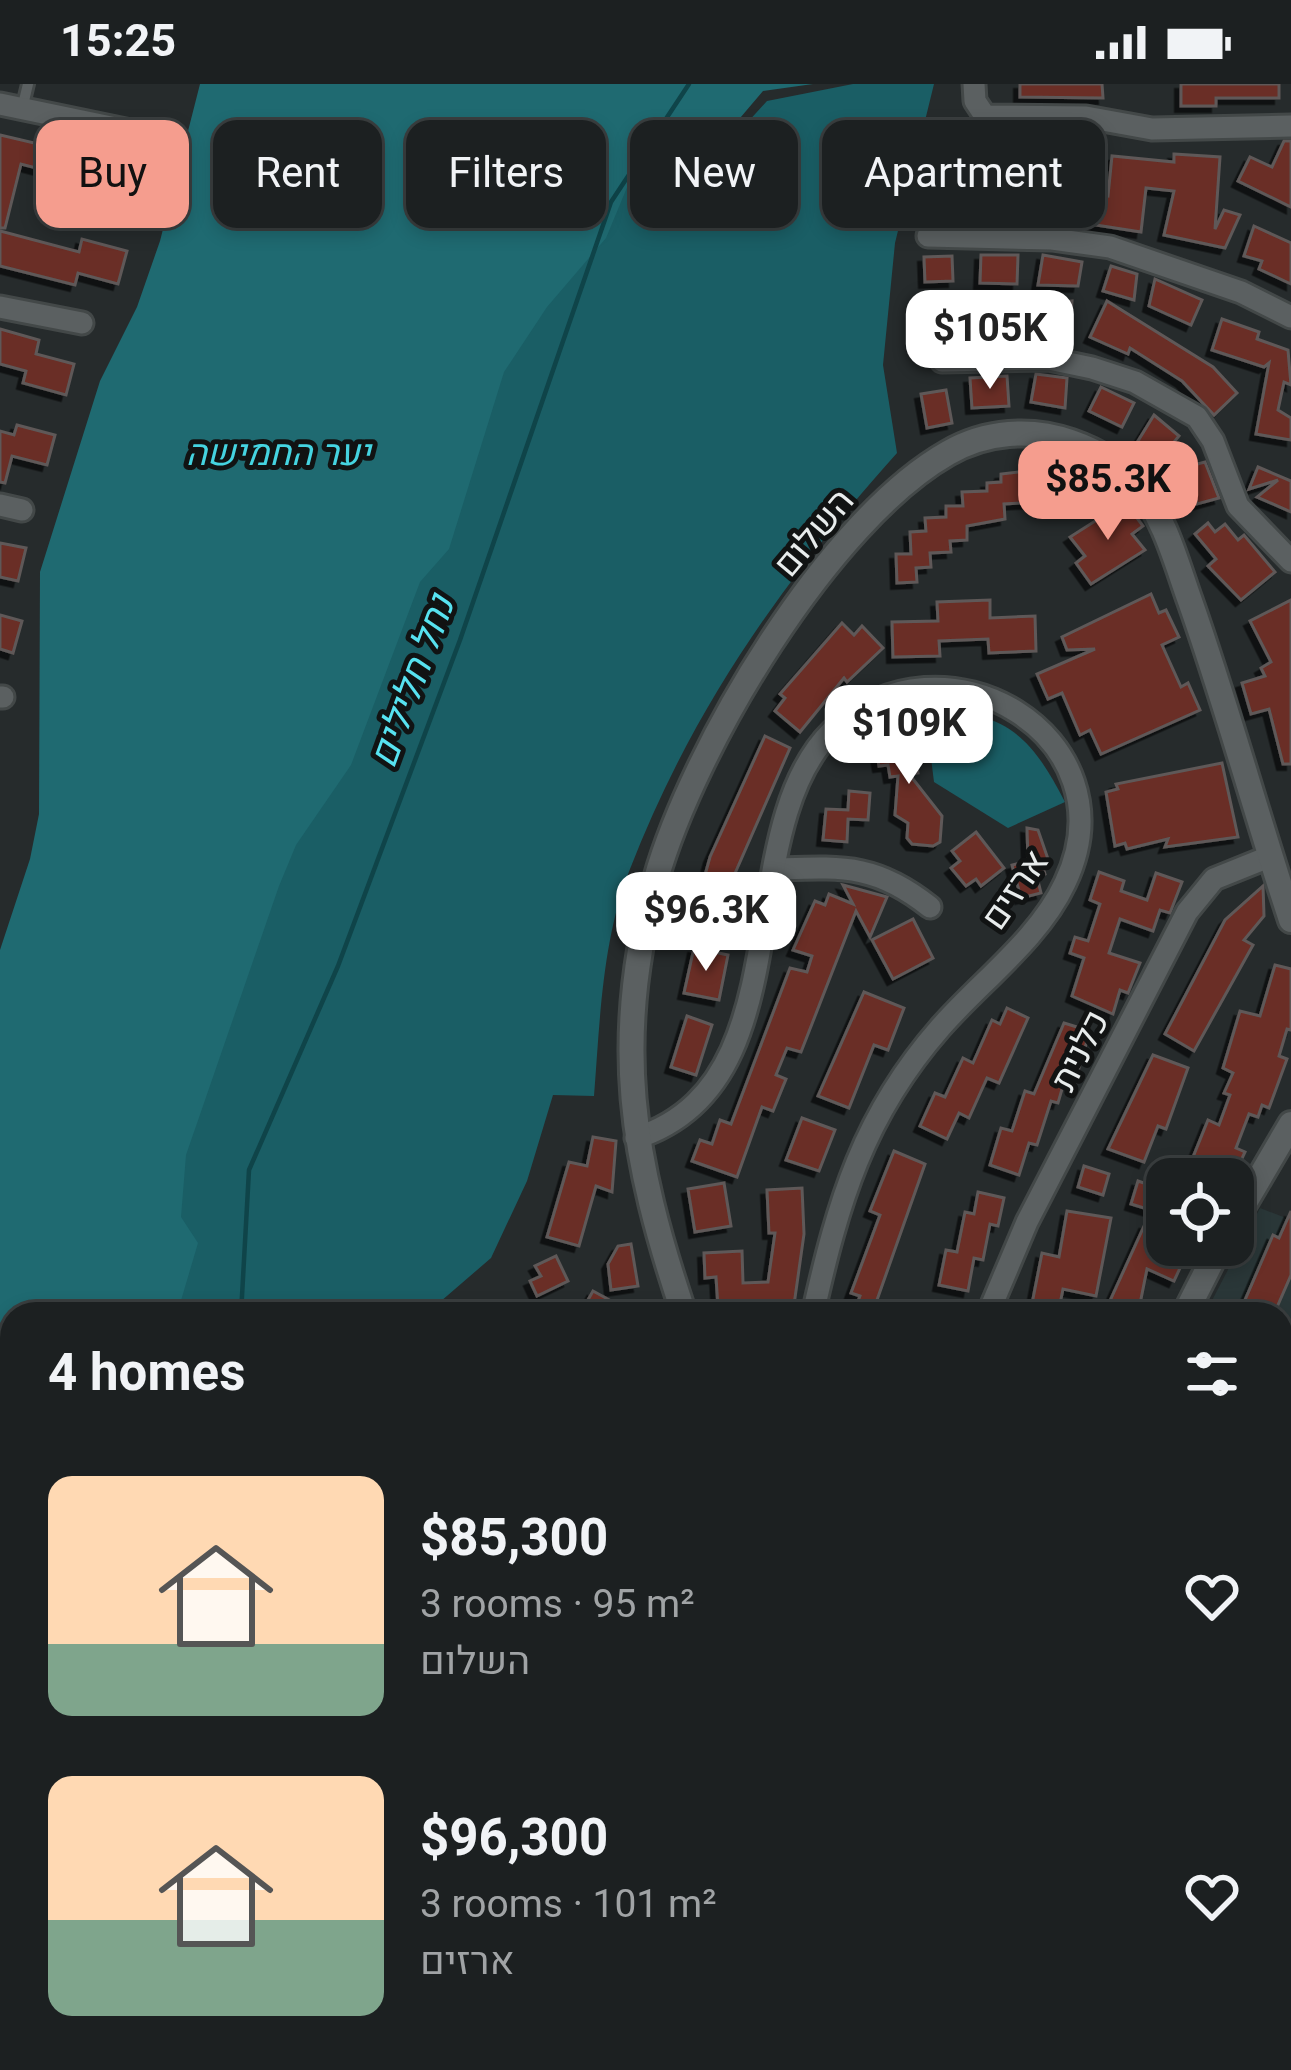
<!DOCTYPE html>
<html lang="en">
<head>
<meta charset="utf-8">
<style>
  :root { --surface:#1c2021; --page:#292d2e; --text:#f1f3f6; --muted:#a0a3a5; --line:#3a3e3f; --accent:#f59d8e }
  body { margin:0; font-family:Georgia,Heebo,serif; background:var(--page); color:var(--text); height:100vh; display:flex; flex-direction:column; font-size:45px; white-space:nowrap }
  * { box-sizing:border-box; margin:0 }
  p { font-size:39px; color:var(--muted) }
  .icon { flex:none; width:66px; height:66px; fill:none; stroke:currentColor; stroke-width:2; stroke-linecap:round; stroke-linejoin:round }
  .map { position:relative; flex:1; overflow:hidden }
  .drawer { position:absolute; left:0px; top:1218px; width:1293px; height:768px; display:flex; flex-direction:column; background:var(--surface); border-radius:36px 36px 0 0; box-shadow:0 6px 18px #0003,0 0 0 3px var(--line) }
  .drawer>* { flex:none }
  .guide { position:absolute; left:36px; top:36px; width:1221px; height:108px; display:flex; gap:24px }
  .fabs { position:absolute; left:1146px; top:1074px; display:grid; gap:24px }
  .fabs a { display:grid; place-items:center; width:108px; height:108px; border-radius:24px; background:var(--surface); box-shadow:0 6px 18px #0003,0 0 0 3px var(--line); font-size:60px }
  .price { position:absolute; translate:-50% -102px; padding:0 27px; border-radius:24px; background:#fff; color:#222; font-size:39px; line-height:78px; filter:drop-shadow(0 3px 6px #0008) }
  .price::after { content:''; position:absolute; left:50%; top:72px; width:36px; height:27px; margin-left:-18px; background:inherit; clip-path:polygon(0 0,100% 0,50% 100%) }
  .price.current { background:var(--accent); color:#111 }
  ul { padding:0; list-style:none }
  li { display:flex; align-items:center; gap:36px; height:300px; padding:0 48px }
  li span { display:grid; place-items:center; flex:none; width:336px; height:240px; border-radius:24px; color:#555 }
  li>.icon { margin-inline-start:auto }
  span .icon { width:144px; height:144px; fill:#fffc; stroke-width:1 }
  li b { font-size:51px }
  h2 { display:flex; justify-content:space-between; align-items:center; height:144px; padding:0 48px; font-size:51px }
  .pill { padding:0 42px; border-radius:24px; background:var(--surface); box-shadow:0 6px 18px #0003,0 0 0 3px var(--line); font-size:42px; line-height:108px }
  .pill.current { background:var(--accent); color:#111 }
  .status { display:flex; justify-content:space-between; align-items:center; height:84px; padding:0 60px; background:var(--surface); direction:ltr }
  .status svg { height:33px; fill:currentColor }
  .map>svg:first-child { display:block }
  .built { fill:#2a3738 }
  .green { fill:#1a5e65 }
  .forest { fill:#1f6a71 }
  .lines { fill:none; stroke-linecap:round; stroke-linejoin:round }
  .stream { stroke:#0f4449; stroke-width:4.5 }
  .building { fill:#6a2d25; stroke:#5e5958; stroke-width:3; filter:url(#shadow) }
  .service-casing { stroke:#434848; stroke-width:16 }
  .minor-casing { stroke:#434848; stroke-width:27 }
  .tertiary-casing { stroke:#434848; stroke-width:30 }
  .service { stroke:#5b6061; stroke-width:10 }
  .minor { stroke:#5b6061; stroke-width:21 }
  .tertiary { stroke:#5b6061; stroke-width:24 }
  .labels { text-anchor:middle; stroke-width:10; stroke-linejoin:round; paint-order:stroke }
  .park-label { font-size:36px; font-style:italic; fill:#45d4e1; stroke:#111313 }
  .street-label { font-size:36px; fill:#e8ecec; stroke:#111313 }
  .water-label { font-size:39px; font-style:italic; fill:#57e2f0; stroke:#111313 }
</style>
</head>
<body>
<div class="status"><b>15:25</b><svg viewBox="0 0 49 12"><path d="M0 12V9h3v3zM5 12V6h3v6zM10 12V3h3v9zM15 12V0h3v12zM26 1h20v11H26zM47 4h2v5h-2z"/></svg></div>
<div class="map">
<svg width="1291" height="1986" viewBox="0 0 1291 1986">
  <defs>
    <filter id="shadow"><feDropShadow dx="-5.5" dy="5.5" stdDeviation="0" flood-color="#0009"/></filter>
  </defs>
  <rect width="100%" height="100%" fill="#262b2c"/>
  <!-- built -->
  <path class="built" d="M1260 1124 1291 1136V1431L1281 1429V1230H1205Z"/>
  <!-- green -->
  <g class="green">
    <path d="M853 0H934L895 159 883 281 897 369C783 496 692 625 630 785 602 856 600 936 594 1012L553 1011 527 1097 491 1174 426 1230H157L166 1130 261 808 513 264 641 66 662 132 767 17Z"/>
    <path d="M925 625C1004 628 1029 648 1065 718L1008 744 934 698Z"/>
    <path d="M1281 1605 1291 1608V1695L1281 1688Z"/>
    <path d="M128 1974H316L317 1986H127Z"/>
    <path d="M831 1974H897L896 1986H831Z"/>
  </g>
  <!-- forest -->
  <g class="forest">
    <path d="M200 0H813L763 7 661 127 633 89 606 154 547 223 504 288 449 465 420 498 351 681 296 761 279 802 186 1071 181 1133 198 1159 177 1230H12V1974H151L143 1986H0V866L30 775 39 730 40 488 100 297 137 223 160 157Z"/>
    <path d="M482 1974H630L629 1986H481Z"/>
  </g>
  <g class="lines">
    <!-- stream -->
    <g class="stream">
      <path d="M241 1230 249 1086 338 882 460 556 611 118 689 0"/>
      <path d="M207 1974 210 1986"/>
    </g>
  </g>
  <!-- building -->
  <g class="building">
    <path d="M1020 0H1102L1103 14 1020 13Z"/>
    <path d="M1181 0H1279V14H1216V22H1181Z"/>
    <path d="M0 51 51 63 53 54 112 69 110 80 142 89 135 118 93 107 95 99 21 80 5 144H0Z"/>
    <path d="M1050 54 1088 55 1087 82 1048 80Z"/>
    <path d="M988 56H1024V79L993 78 992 88 954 87V136H928V109H940L941 59H956V68L988 69Z"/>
    <path d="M1284 57H1291V123L1238 97 1250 73 1272 83Z"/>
    <path d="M1174 70 1220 73 1215 145 1224 126 1240 131 1225 164 1164 151 1174 107 1146 104 1141 148 1051 134 1056 103 1108 112 1112 72 1174 78Z"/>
    <path d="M982 89 1020 96 1019 132 980 130Z"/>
    <path d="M1254 142 1291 159V200L1259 185 1262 177 1244 172Z"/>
    <path d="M0 147 79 168 82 155 127 167 118 200 78 189 75 201 0 182Z"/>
    <path d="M981 171H1018L1017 200 980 199Z"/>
    <path d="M1043 171 1082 178 1078 202 1038 201Z"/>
    <path d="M952 172 953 197 925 198 924 173Z"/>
    <path d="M1111 182 1137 190 1134 216 1103 207Z"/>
    <path d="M1155 195 1202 216 1191 241 1149 222Z"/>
    <path d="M1072 217 1070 250 1030 248 1035 221Z"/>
    <path d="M1107 217 1213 283 1237 309 1214 331 1182 297 1130 264 1128 270 1090 253Z"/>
    <path d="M1007 223 1010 251 928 259 925 229 945 227 946 238 974 234 975 226Z"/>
    <path d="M1222 235 1259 248 1257 255 1288 266 1291 301 1284 298 1278 326 1291 334V356L1256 350 1269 279 1264 283 1212 266Z"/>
    <path d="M0 245 39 256 36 270 74 280 66 311 23 299 26 287 0 280Z"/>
    <path d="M1036 290 1067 294 1065 324 1031 318Z"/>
    <path d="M1007 292 1009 322 972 324 970 294Z"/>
    <path d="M1101 303 1134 319 1122 343 1089 327Z"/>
    <path d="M946 306 952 339 927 344 921 310Z"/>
    <path d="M1154 331 1179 352 1160 375 1138 357Z"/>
    <path d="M17 341 55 351 47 381 12 372 5 399 0 398V347L14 351Z"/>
    <path d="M1205 378 1219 414 1197 420 1189 382Z"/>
    <path d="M1258 383 1291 397V428L1257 413 1278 396 1249 405Z"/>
    <path d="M1044 385 1045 396 1061 395 1062 426 1042 427 1041 418 1004 420 1005 435 967 442V456L950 457 951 468 930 469 931 483 916 484 917 498 897 499 896 470H911L910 448 926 447 925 434 946 433V422H963L962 408 987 407V399L1001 398V390Z"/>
    <path d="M1125 418 1143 442 1132 450 1145 466 1091 500 1076 479 1085 472 1070 453Z"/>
    <path d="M1208 439 1215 448 1225 440 1238 456 1244 451 1275 488 1241 516 1208 482 1216 475 1195 450Z"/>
    <path d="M0 459 26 464 18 497 0 493Z"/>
    <path d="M1151 510 1159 529 1166 526 1179 553 1162 561 1181 603 1188 599 1200 626 1101 670 1090 646 1080 651 1062 609 1048 615 1037 590 1095 565 1067 566 1062 553Z"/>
    <path d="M990 516V534L1035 532 1036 567 989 569 988 555 939 557 940 572 893 573 892 538 938 537 937 518Z"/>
    <path d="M1291 516V680H1283L1269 625 1251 630 1242 599 1265 592 1261 584 1271 578 1250 537Z"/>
    <path d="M0 531 22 537 13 569 0 565Z"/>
    <path d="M842 539 854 551 862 542 883 564 847 598 844 594 800 648 775 627 785 614 780 610Z"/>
    <path d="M911 642 918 689 909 690 942 732 940 758 933 762 912 760 907 754 908 739 895 731 898 692 890 693 888 681 879 682 874 655 885 653 884 646Z"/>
    <path d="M765 652 790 664 729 803 741 807 729 845 693 834 710 773Z"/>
    <path d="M1222 679 1238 753 1165 763 1168 755 1127 765 1125 759 1115 762 1106 708 1118 705 1116 700Z"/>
    <path d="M849 707 870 709 868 736 848 735 847 758 823 756 826 725 848 726Z"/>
    <path d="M1027 744 1038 746 1048 775 1041 777 1045 790 1037 793 1041 809 1021 814 1012 781 1028 777Z"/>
    <path d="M976 748 1004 784 981 802 976 795 966 802 951 784 960 777 952 767Z"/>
    <path d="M1099 788 1124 797 1121 807 1147 816 1156 789 1182 798 1170 829 1160 826 1153 847 1120 835 1109 869 1140 879 1128 909 1120 906 1113 930 1072 912 1084 874 1070 869 1075 853 1088 857 1100 820 1090 816Z"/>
    <path d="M843 801 887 813 870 853 856 827 801 968 787 964 776 991 786 995 773 1027 762 1023 737 1093 692 1077 700 1056 712 1060 720 1036 731 1040 790 884 807 888 812 872 793 866 815 817 825 821 829 810 853 820Z"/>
    <path d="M1263 802 1264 832 1244 856 1253 861 1194 967 1165 950 1225 836Z"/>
    <path d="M913 835 933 874 893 895 872 856Z"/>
    <path d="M694 864 728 871 719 916 684 909Z"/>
    <path d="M1275 881 1291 885V946L1287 945 1279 972 1287 975 1269 1024 1262 1021 1258 1033 1249 1030 1236 1064 1245 1068 1238 1083 1234 1081 1229 1092 1204 1095 1187 1088 1208 1036 1219 1041 1230 1011 1224 1009 1233 989 1223 984 1240 927 1260 932Z"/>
    <path d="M864 908 904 924 888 966 874 961 849 1024 818 1012Z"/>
    <path d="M1007 924 1028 934 999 999 987 994 969 1034 959 1029 947 1055 920 1042 935 1009 945 1013 963 974 973 979 992 936 1000 940Z"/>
    <path d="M687 932 712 941 696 991 671 983Z"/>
    <path d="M1064 939 1090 947 1079 984 1069 981 1058 1019 1051 1017 1037 1061 1029 1059 1019 1091 990 1081 1001 1044 1012 1047 1025 1007 1034 1010Z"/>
    <path d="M1153 971 1188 984 1166 1045 1158 1042 1144 1078 1108 1065Z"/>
    <path d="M802 1034 835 1046 819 1087 786 1076Z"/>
    <path d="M593 1053 616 1057 612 1108 596 1102 579 1162 547 1153 569 1078 587 1082Z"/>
    <path d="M894 1067 925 1080 877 1216 882 1218 878 1230H853L860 1212 851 1209 880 1131 870 1127Z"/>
    <path d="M1084 1082 1109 1090 1103 1111 1078 1103Z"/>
    <path d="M1138 1097 1167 1107V1161L1187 1169 1174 1197 1147 1185 1138 1230H1104L1145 1140 1154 1142 1157 1128 1131 1120Z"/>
    <path d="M724 1099 731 1142 695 1148 688 1105Z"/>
    <path d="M802 1104 804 1150 793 1228 718 1223 716 1193 705 1194 704 1169 742 1167 743 1199 768 1198 775 1149H769L767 1106Z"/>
    <path d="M978 1108 1004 1114 998 1142 990 1140 983 1176 974 1174 968 1207 939 1201 946 1166 957 1168 965 1128 974 1130Z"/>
    <path d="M1067 1127 1111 1134 1096 1212 1063 1205 1058 1230H1030L1042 1169 1059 1173Z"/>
    <path d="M1291 1127V1191L1274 1230H1239L1273 1151 1279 1154Z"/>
    <path d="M631 1160 638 1202 611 1206 608 1180 618 1162Z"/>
    <path d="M556 1172 568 1197 537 1212 530 1197 541 1192 535 1182Z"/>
    <path d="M593 1207 635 1230H580Z"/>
  </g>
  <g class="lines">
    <defs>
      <path id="service" d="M22 25 28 0"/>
      <g id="minor">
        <path d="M974 0 975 17 985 32 1086 33 1152 45 1291 42"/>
        <path d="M0 20 135 48"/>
        <path d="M928 152 1052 155 1110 163 1241 208 1291 233"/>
        <path d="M0 223 82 239"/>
        <path d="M942 277 1049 275 1092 284 1135 298 1197 333 1213 357 1238 422 1291 477"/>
        <path d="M0 421 22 426"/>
        <path d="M0 613H3"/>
        <path d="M777 785C843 783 876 780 930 823"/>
        <path d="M636 1054C806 1000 729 749 832 647 942 539 1135 652 1065 799 1039 855 980 898 940 944 863 1032 838 1118 813 1230"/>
        <path d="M988 1230 1027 1138 1187 828 1214 795 1271 772"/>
        <path d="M1281 1895 1291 1900"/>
        <path d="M403 1974 407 1986"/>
        <path d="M981 1974 982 1986"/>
      </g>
      <g id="tertiary">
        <path d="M1233 1139 1291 1040"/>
        <path d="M684 1230C632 1076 611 956 656 795 693 664 828 437 948 369 986 347 1031 344 1071 358 1097 367 1120 380 1138 402 1165 434 1176 478 1190 517 1227 622 1256 730 1291 836"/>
        <path d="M1185 1230 1220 1161"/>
        <path d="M1133 1974 1134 1986"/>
        <path d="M730 1986V1974"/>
      </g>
    </defs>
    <!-- service casing -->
    <use href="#service" class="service-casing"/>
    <!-- minor casing -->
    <use href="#minor" class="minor-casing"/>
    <!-- tertiary casing -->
    <use href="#tertiary" class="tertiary-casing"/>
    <!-- service -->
    <use href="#service" class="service"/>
    <!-- minor -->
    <use href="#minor" class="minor"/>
    <!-- tertiary -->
    <use href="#tertiary" class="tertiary"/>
  </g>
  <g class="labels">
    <!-- park labels -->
    <g class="park-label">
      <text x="278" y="381">יער החמישה</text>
    </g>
    <!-- street labels -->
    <g class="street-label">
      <text transform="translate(813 448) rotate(-50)" y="13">השלום</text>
      <text transform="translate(1014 805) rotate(-55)" y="13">ארזים</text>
      <text transform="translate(1079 966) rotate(-63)" y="13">כלנית</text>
    </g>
    <!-- water labels -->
    <g class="water-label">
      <text transform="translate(411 597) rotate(-70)" y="14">נחל חלילים</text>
    </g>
  </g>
</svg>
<div class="fabs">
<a><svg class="icon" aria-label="locate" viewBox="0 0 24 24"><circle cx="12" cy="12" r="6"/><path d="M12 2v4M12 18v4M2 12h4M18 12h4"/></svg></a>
</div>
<b class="price" style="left:990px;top:308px">$105K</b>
<b class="price current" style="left:1108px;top:459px">$85.3K</b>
<b class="price" style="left:909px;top:703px">$109K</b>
<b class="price" style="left:706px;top:890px">$96.3K</b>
<div class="guide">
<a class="pill current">Buy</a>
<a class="pill">Rent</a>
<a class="pill">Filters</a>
<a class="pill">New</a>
<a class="pill">Apartment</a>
</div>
<section class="drawer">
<h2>4 homes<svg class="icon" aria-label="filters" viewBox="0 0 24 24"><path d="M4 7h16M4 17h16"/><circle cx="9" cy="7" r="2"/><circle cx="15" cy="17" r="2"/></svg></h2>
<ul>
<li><span style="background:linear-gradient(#ffd9b3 70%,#7fa58c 0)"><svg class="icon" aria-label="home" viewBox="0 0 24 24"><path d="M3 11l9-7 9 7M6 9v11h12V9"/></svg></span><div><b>$85,300</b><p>3 rooms · 95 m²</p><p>השלום</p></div><svg class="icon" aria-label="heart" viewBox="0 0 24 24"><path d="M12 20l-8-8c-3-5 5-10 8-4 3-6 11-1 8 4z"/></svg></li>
<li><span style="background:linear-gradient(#ffd9b3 60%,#7fa58c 0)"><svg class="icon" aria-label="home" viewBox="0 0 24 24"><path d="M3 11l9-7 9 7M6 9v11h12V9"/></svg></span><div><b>$96,300</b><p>3 rooms · 101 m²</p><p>ארזים</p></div><svg class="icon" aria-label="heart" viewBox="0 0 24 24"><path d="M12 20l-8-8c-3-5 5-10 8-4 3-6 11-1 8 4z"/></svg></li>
</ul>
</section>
</div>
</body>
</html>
